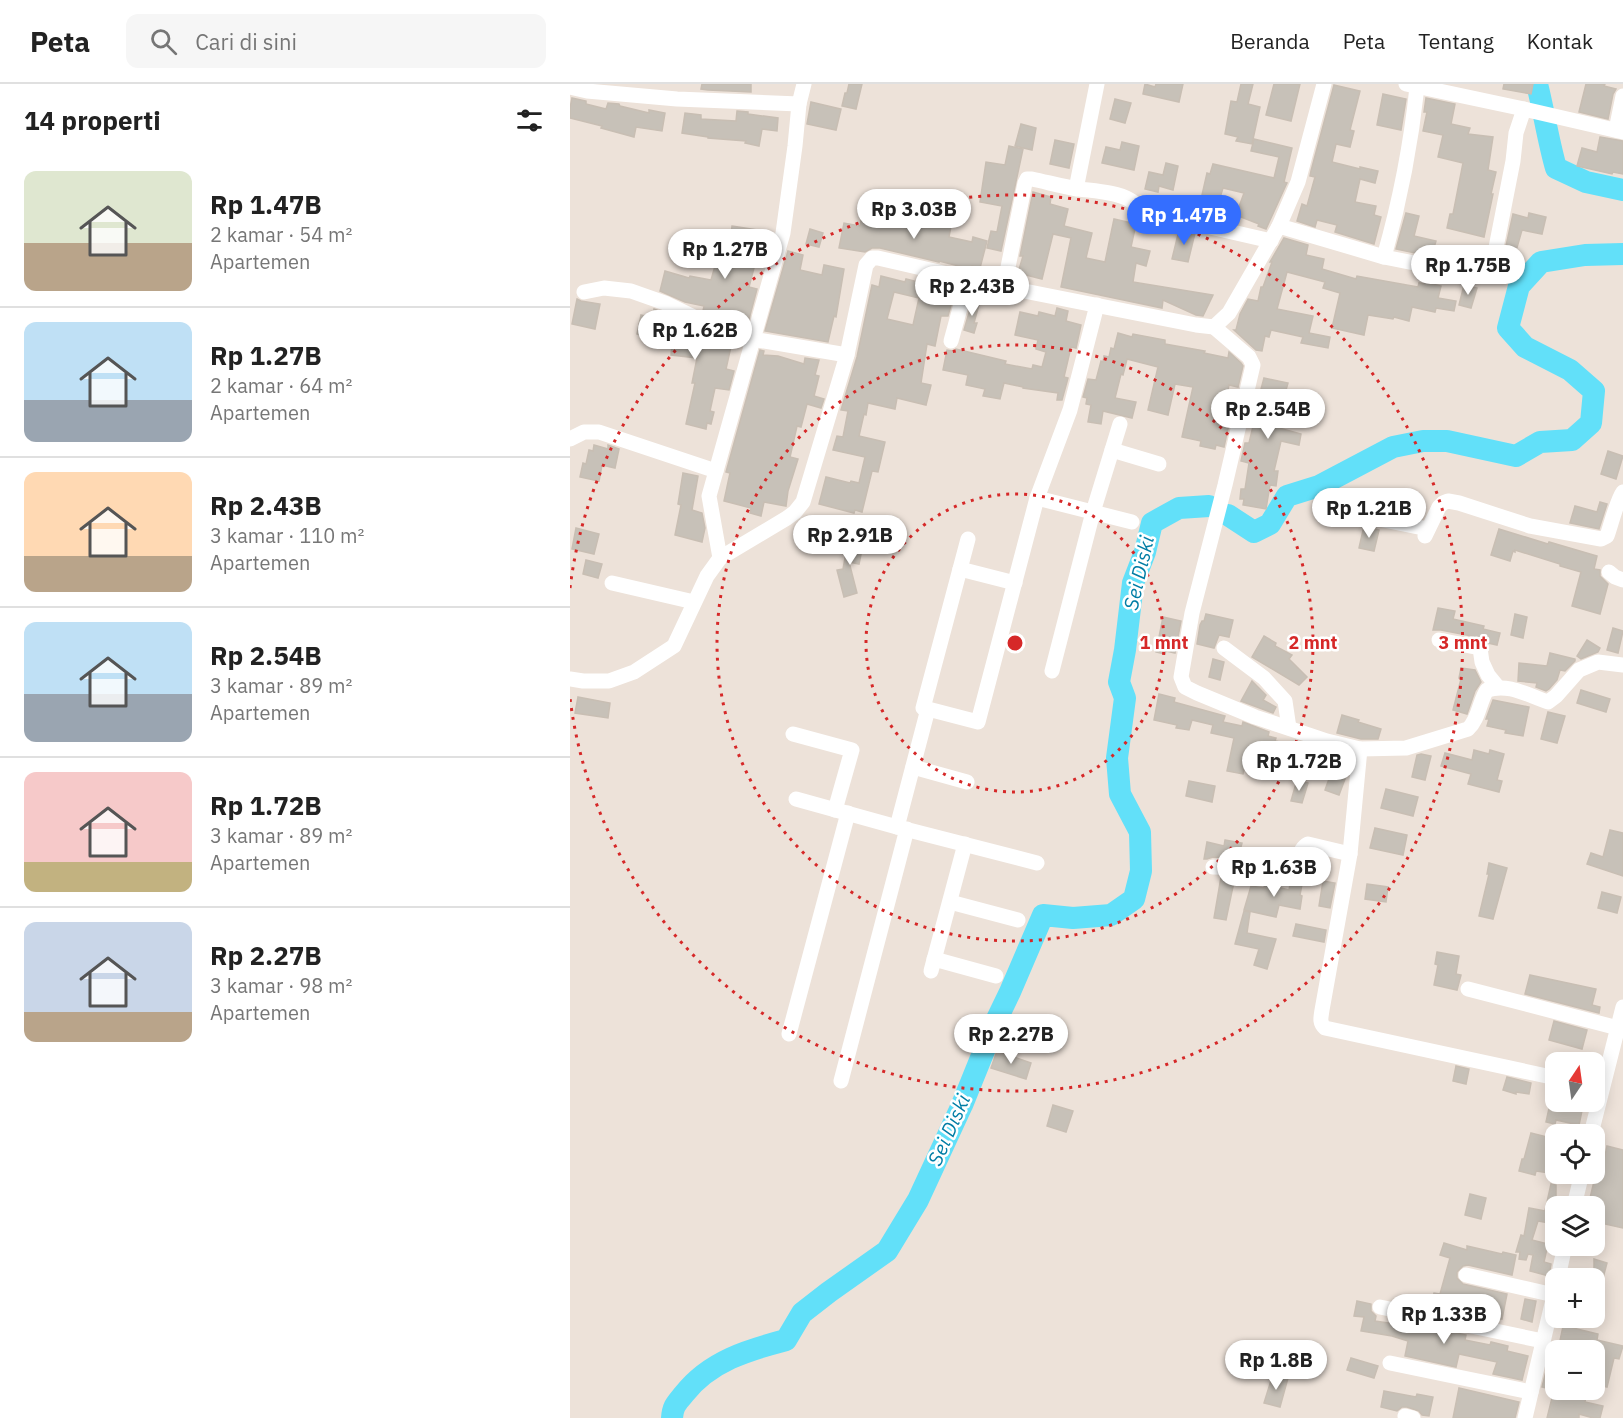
<!DOCTYPE html>
<html lang="id">
<head>
<meta charset="utf-8">
<style>
  :root { --surface:#fff; --page:#f6f6f6; --text:#222; --muted:#767676; --line:#e0e0e0; --accent:#346eff }
  body { margin:0; font-family:"IBM Plex Sans",sans-serif; background:var(--page); color:var(--text); height:100vh; display:flex; flex-direction:column; font-size:22px; white-space:nowrap }
  * { box-sizing:border-box; margin:0 }
  p { font-size:20px; color:var(--muted) }
  .icon { flex:none; width:33px; height:33px; fill:none; stroke:currentColor; stroke-width:2; stroke-linecap:round; stroke-linejoin:round }
  .map { position:relative; flex:1; overflow:hidden }
  .details { display:flex; flex-direction:column; background:var(--surface); width:570px }
  .details>* { flex:none }
  .needle { width:39px; rotate:13deg }
  .controls { position:absolute; left:975px; top:968px; display:grid; gap:12px }
  .controls a { display:grid; place-items:center; width:60px; height:60px; border-radius:12px; background:var(--surface); box-shadow:0 3px 15px #0003; font-size:30px }
  .price { position:absolute; translate:-50% -51px; padding:0 14px; border-radius:21px; background:#fff; color:#222; font-size:20px; line-height:39px; filter:drop-shadow(0 2px 3px #0008) }
  .price::after { content:''; position:absolute; left:50%; top:36px; width:18px; height:14px; margin-left:-9px; background:inherit; clip-path:polygon(0 0,100% 0,50% 100%) }
  .price.active { background:var(--accent); color:#fff }
  ul { padding:0; list-style:none }
  li { display:flex; align-items:center; gap:18px; height:150px; padding:0 24px }
  li+li { border-top:2px solid var(--line) }
  li span { display:grid; place-items:center; flex:none; width:168px; height:120px; border-radius:12px; color:#555 }
  li>.icon { margin-inline-start:auto }
  span .icon { width:72px; height:72px; fill:#fffc; stroke-width:1 }
  li b { font-size:26px }
  h2 { display:flex; justify-content:space-between; align-items:center; height:72px; padding:0 24px; font-size:26px }
  header { display:flex; align-items:center; gap:36px; box-sizing:border-box; height:84px; padding:0 30px; background:var(--surface); border-bottom:2px solid var(--line) }
  header strong { font-size:28px }
  nav { display:flex; gap:33px; margin-inline-start:auto; font-size:21px }
  .search { width:420px; height:54px; background:var(--page); display:flex; align-items:center; gap:15px; box-sizing:border-box; padding:0 21px; border-radius:12px; color:var(--muted); font-size:22px }
  main { display:flex; flex:1; min-height:0 }
  .map>svg:first-child { display:block }
  .lines { fill:none; stroke-linecap:round; stroke-linejoin:round }
  .river { stroke:#62e0f9; stroke-width:22 }
  .building { fill:#c7c1b8; stroke:#c8beb3; stroke-width:1.5; fill-rule:evenodd }
  .minor { stroke:#fff; stroke-width:15 }
  .ring { fill:none; stroke:#d62828; stroke-width:3; stroke-dasharray:3 6 }
  .labels { text-anchor:middle; stroke-width:5; stroke-linejoin:round; paint-order:stroke }
  .water-label { font-size:20px; font-style:italic; fill:#017da5; stroke:#fff }
  .centre { fill:#d62828; stroke:#fff; stroke-width:3 }
  .ring-label { font-size:18px; text-anchor:middle; font-weight:bold; fill:#d62828; stroke:#fff; stroke-width:5; stroke-linejoin:round; paint-order:stroke }
</style>
</head>
<body>
<header>
<strong>Peta</strong>
<div class="search"><svg class="icon" aria-label="search" viewBox="0 0 24 24"><circle cx="10" cy="10" r="6"/><path d="M15 15l6 6"/></svg>Cari di sini</div>
<nav><a>Beranda</a><a>Peta</a><a>Tentang</a><a>Kontak</a></nav>
</header>
<main>
<section class="details">
<h2>14 properti<svg class="icon" aria-label="filters" viewBox="0 0 24 24"><path d="M4 7h16M4 17h16"/><circle cx="9" cy="7" r="2"/><circle cx="15" cy="17" r="2"/></svg></h2>
<ul>
<li><span style="background:linear-gradient(#dfe7d0 60%,#b9a48a 0)"><svg class="icon" aria-label="home" viewBox="0 0 24 24"><path d="M3 11l9-7 9 7M6 9v11h12V9"/></svg></span><div><b>Rp 1.47B</b><p>2 kamar · 54 m²</p><p>Apartemen</p></div></li>
<li><span style="background:linear-gradient(#bfe0f5 65%,#9aa5b1 0)"><svg class="icon" aria-label="home" viewBox="0 0 24 24"><path d="M3 11l9-7 9 7M6 9v11h12V9"/></svg></span><div><b>Rp 1.27B</b><p>2 kamar · 64 m²</p><p>Apartemen</p></div></li>
<li><span style="background:linear-gradient(#ffd9b3 70%,#b9a48a 0)"><svg class="icon" aria-label="home" viewBox="0 0 24 24"><path d="M3 11l9-7 9 7M6 9v11h12V9"/></svg></span><div><b>Rp 2.43B</b><p>3 kamar · 110 m²</p><p>Apartemen</p></div></li>
<li><span style="background:linear-gradient(#bfe0f5 60%,#9aa5b1 0)"><svg class="icon" aria-label="home" viewBox="0 0 24 24"><path d="M3 11l9-7 9 7M6 9v11h12V9"/></svg></span><div><b>Rp 2.54B</b><p>3 kamar · 89 m²</p><p>Apartemen</p></div></li>
<li><span style="background:linear-gradient(#f6c9c9 75%,#c2b280 0)"><svg class="icon" aria-label="home" viewBox="0 0 24 24"><path d="M3 11l9-7 9 7M6 9v11h12V9"/></svg></span><div><b>Rp 1.72B</b><p>3 kamar · 89 m²</p><p>Apartemen</p></div></li>
<li><span style="background:linear-gradient(#c9d6e8 75%,#b9a48a 0)"><svg class="icon" aria-label="home" viewBox="0 0 24 24"><path d="M3 11l9-7 9 7M6 9v11h12V9"/></svg></span><div><b>Rp 2.27B</b><p>3 kamar · 98 m²</p><p>Apartemen</p></div></li>
</ul>
</section>
<div class="map">
<svg width="1053" height="1334" viewBox="0 0 1053 1334">
  <rect width="100%" height="100%" fill="#ede2d9"/>
  <g class="lines">
    <!-- river -->
    <g class="river">
      <path d="M967 0C974 28 978 56 986 84L1016 98 1053 106"/>
      <path d="M658 431 684 448 700 440 717 412 749 402 823 363 853 357H877L946 372 970 358 1002 356 1021 339 1024 307 1000 286 955 263 938 244 949 202 971 178 1015 171 1053 170"/>
      <path d="M102 1334C103 1321 107 1319 114 1310 140 1277 178 1266 216 1256L232 1229 259 1208 317 1167 348 1116 392 1021 426 937 440 908 473 831 503 834 541 831 564 815 571 787 570 748 550 710 547 674 555 614 549 598 555 566 563 499 575 468 582 439 609 424 639 422"/>
    </g>
  </g>
  <!-- building -->
  <g class="building">
    <path d="M132 0H181V8L138 6 131 5Z"/>
    <path d="M279 0H292L286 25 272 22 275 9H277Z"/>
    <path d="M575 0 585 3 586 0H613L609 18 573 10Z"/>
    <path d="M671 0H683L678 20 690 23 682 60 666 57 668 53 655 50 661 17 667 18Z"/>
    <path d="M704 0H730L721 37 696 31Z"/>
    <path d="M934 0H963L961 10 933 5Z"/>
    <path d="M1016 0H1035L1034 2 1046 5 1043 10 1038 35 1009 28Z"/>
    <path d="M764 1 790 7 780 46 784 47 780 63 766 60 762 78 790 85V83L808 87 805 99 790 95 785 118 806 122 804 131 811 133 804 160 765 148 767 141 747 136 745 143 727 137 732 120 737 122 745 93 740 92 741 87Z"/>
    <path d="M813 10 836 15 831 46 807 41Z"/>
    <path d="M2 14 16 17V20L36 25 38 19 49 20 50 22 79 29V26L95 29 92 47 66 43 64 53 31 44 32 42 0 34V24Z"/>
    <path d="M856 14 885 20 881 40 900 44 898 50 923 53 918 86 926 88 921 110H923L914 153 877 144 880 130H883L893 79 868 73 873 51 853 47 857 28H854Z"/>
    <path d="M545 15 561 19 555 39 540 35Z"/>
    <path d="M241 18 271 25 266 46 237 40Z"/>
    <path d="M167 27 178 28V30L208 34 207 47 192 45 189 62 175 59 176 57 138 54V53L112 49 115 29 131 31V35L166 37Z"/>
    <path d="M451 40 466 44 462 66 445 62Z"/>
    <path d="M1030 53 1053 57V90L1043 88 1042 90 1007 82 1012 64 1027 68Z"/>
    <path d="M684 55 722 64 714 98 717 99 716 101 696 145 688 142 689 140 666 131 674 109 653 104 649 117 637 115 638 112 632 111 637 89 640 90 643 80 704 94 709 73 681 67Z"/>
    <path d="M485 56 504 60 499 84 480 80Z"/>
    <path d="M552 58 569 62 564 86 532 79 536 63 550 66Z"/>
    <path d="M439 62 453 65 431 167 417 164 421 147 427 148 432 122 410 118 416 78 435 81Z"/>
    <path d="M596 79 608 82 603 106 589 102 588 108 575 105 579 88 593 91Z"/>
    <path d="M463 108 481 113 480 120 498 125 494 142 522 149 516 174 535 178 544 135 566 140 561 163 580 167 576 182 566 179 563 198 643 211 633 232 626 231 593 216 592 224 491 203 501 154 483 150 472 195 448 189 453 172H450Z"/>
    <path d="M354 125 366 128 364 138 381 142 379 153 402 158 403 153 417 157 410 184 402 182 401 185 369 177V178L310 164H302L295 168 269 164 274 139 290 142 292 132 320 139 321 134 350 141Z"/>
    <path d="M836 129 849 132 844 152 866 157 863 167 899 176 898 180 826 165Z"/>
    <path d="M959 129 976 133 972 150 952 146 944 174 934 171 943 130 958 134Z"/>
    <path d="M162 142 194 147 192 161 199 163 194 182 185 180 179 203 187 205 178 239H176L175 242 133 227 134 222 115 218 90 207 95 187 119 194 120 192 141 196 147 175 161 179 166 160 160 159Z"/>
    <path d="M240 145 253 149 249 163 236 160Z"/>
    <path d="M609 146 625 149 618 178 602 175Z"/>
    <path d="M714 154 738 161 736 171 754 175 752 185 786 195 787 192 848 203 849 199 854 200V198L871 202 868 214 886 217 884 227 866 224 865 228 842 223 839 237 824 233 823 235 798 231 794 251 762 244 770 209 753 204 755 198 717 188 707 225 743 232 739 249 760 253 758 264 731 259 733 253 701 246 699 253 695 252 692 267 686 266 664 246H666L670 230 678 215 688 217 691 203H693L702 178H700Z"/>
    <path d="M218 167 233 171 230 186 252 191 254 181 274 185 266 233 264 232 258 258 195 247Z"/>
    <path d="M311 192 335 198 336 195 348 198 347 202 367 208 366 212 383 214 378 232H371L365 262 357 260 351 299 361 301 356 321 327 314 325 325 298 319 296 331 294 330 289 352 315 358 308 388 302 387 292 428 285 426 284 429 249 420 256 393 280 399 281 397 289 399 295 373 263 366 267 352 273 353 278 327 271 326 287 273 302 201 309 203ZM324 208 349 214 343 241 317 235Z"/>
    <path d="M894 201 907 204 901 224 889 221Z"/>
    <path d="M7 215 11 217 30 220 25 245 2 240Z"/>
    <path d="M403 215 410 217 404 239H407L404 249 394 246Z"/>
    <path d="M487 224 498 227 496 237 511 241 506 264 501 263 494 293 498 294 492 316H487L488 309 453 304V303L434 299 430 315 413 312 415 305 396 301 398 291 373 286 377 266 383 267 386 265 436 277 435 280 462 285 463 281 472 283 476 268 466 265 468 256 445 251 450 228 468 232 469 228 485 232Z"/>
    <path d="M84 225 100 232 99 239 119 242 162 258 156 285 164 287 159 306 145 304 140 327 144 328 141 340 137 339 136 345 116 340 125 299H122L127 274 101 271 102 259 67 250 71 231 82 234Z"/>
    <path d="M548 249 562 253 563 250 595 256V260L635 267 634 269 658 274 659 268 671 279 673 282 668 303 659 301 653 329 661 331 654 363 646 361 645 365 630 362 631 357 612 353 623 303 605 300 598 331 578 326 588 283 557 275 553 291 551 290 545 314 566 318 562 334 533 327 531 340 518 338 521 321 516 320 517 314 513 313 518 295 526 296 531 277 533 278 534 272 539 273 541 264 544 265Z"/>
    <path d="M190 266 194 267 193 271 208 272 234 280 235 274 249 276 245 291 249 292 244 312 254 315 251 324 237 320 231 343 227 342 220 373 228 375 218 407 216 422 194 418 191 432 180 429 181 424 154 417 160 389 156 388Z"/>
    <path d="M694 294 718 299 716 306 735 311 730 329 713 325 709 344 731 350 729 361 711 357 704 387H708L706 402 700 401 696 425 673 421 674 415H670L671 405H675L679 379 671 377 675 359H679L685 334 681 333 688 309H690Z"/>
    <path d="M24 361 38 365V361L49 365 45 384 32 381 29 397 10 393 13 379 16 380 19 366 23 367Z"/>
    <path d="M1038 367 1053 372 1046 395 1031 390Z"/>
    <path d="M113 389 128 392 122 426 132 429 135 444 132 458 105 451 111 421 108 420Z"/>
    <path d="M1030 418 1037 420 1029 445 1000 439 1005 422 1027 428Z"/>
    <path d="M794 442 809 446 804 467 789 464Z"/>
    <path d="M6 444 29 450 24 470 2 465Z"/>
    <path d="M929 445 978 460 979 458 1027 472 1024 485 1030 486V492L1038 500 1030 530 1002 522 1011 488 990 482V480L945 466V468L943 467 940 477 921 471Z"/>
    <path d="M279 452 294 456 289 480 279 478 287 509 274 513 267 486 273 485Z"/>
    <path d="M16 476 32 480 28 494 13 490Z"/>
    <path d="M868 524 885 527 883 535 914 542 913 545 930 549 927 561 918 559 912 554 871 546H863Z"/>
    <path d="M636 530 663 536 659 553 649 551 644 564 627 560 630 541 632 537H634Z"/>
    <path d="M945 530 957 533 953 554 941 551Z"/>
    <path d="M593 533 611 537 605 569 596 567 595 570 586 568Z"/>
    <path d="M1043 544 1053 547 1048 569 1037 566Z"/>
    <path d="M694 552 706 559 705 562 722 571 719 575 737 593 729 601 682 573Z"/>
    <path d="M1017 556 1030 564 1028 568 1011 575 1007 572Z"/>
    <path d="M980 569 1005 575V577L995 587 990 586 987 596 979 605 976 607 966 603 967 599 948 597 949 579 977 582Z"/>
    <path d="M643 575 654 578 650 596 639 593Z"/>
    <path d="M891 584 905 586 911 598 905 607 897 630 883 626 891 595 889 594Z"/>
    <path d="M682 597 696 611 693 616 706 623 703 629 671 617Z"/>
    <path d="M1011 606 1040 615 1036 628 1007 619Z"/>
    <path d="M589 610 605 614 604 618 655 632 653 638 672 642 673 638 699 648 698 652 706 654 705 657 725 661 722 674 702 670 699 683 676 678 673 690 657 687 664 654 641 649 643 641 622 636 619 646 606 644 607 641 584 636Z"/>
    <path d="M8 613 40 619 38 634 5 629Z"/>
    <path d="M923 616 959 623 953 652 935 649 936 646 917 642 919 635H916Z"/>
    <path d="M978 628 995 632 987 659 971 655Z"/>
    <path d="M772 631 789 636 788 638 811 645 808 655H791L767 649Z"/>
    <path d="M904 666 919 670 920 666 934 670 927 696 932 697 929 708 898 700 901 690 871 682 875 669 902 676Z"/>
    <path d="M755 667 772 671 769 693 775 695 769 711 755 706 765 678 754 677Z"/>
    <path d="M851 670 861 672 855 696 842 693 847 671Z"/>
    <path d="M727 696 738 699 732 719 721 717Z"/>
    <path d="M619 697 645 702 642 718 616 712Z"/>
    <path d="M816 705 848 713 843 732 811 724Z"/>
    <path d="M805 744 837 751 833 771 800 764Z"/>
    <path d="M1040 746 1053 749V792L1017 780 1021 769 1033 773Z"/>
    <path d="M655 756 672 759 668 774 643 773 637 775H634L637 758 654 762Z"/>
    <path d="M919 779 937 784 923 835 909 832 919 790H917Z"/>
    <path d="M651 793H665L656 836 644 834Z"/>
    <path d="M725 794 733 795 730 811 732 812 730 825 709 821 706 833 674 826 681 802 694 804 695 800 719 806 721 795Z"/>
    <path d="M753 797 765 799 760 824 749 822Z"/>
    <path d="M797 800 818 803 816 818 795 815Z"/>
    <path d="M1032 808 1051 813 1047 829 1028 824Z"/>
    <path d="M674 827 680 828 677 849 706 855 697 885 684 881 689 865 665 860Z"/>
    <path d="M726 840 756 846 754 858 723 852Z"/>
    <path d="M867 868 889 872 886 890 891 891 887 906 864 901 868 881 865 880Z"/>
    <path d="M960 891 1026 905 1022 921 1030 923 1029 929 955 910Z"/>
    <path d="M984 937 1017 946 1012 965 979 956Z"/>
    <path d="M427 967 461 979 456 995 421 984Z"/>
    <path d="M886 982 899 985 896 1000 883 997Z"/>
    <path d="M937 993 961 999 959 1010 946 1008V1010L933 1006Z"/>
    <path d="M995 1017H1014L1009 1041 986 1036 985 1040 976 1038 980 1020 994 1023Z"/>
    <path d="M483 1021 503 1027 496 1048 477 1042Z"/>
    <path d="M961 1049 981 1054 979 1060 986 1061V1090L966 1087 965 1091 949 1087 952 1075H954Z"/>
    <path d="M1037 1062 1053 1066V1144L1026 1138 1030 1117 1020 1114 1028 1081 1033 1082Z"/>
    <path d="M981 1100 986 1101V1140L968 1137 962 1156 978 1160 974 1178 981 1180 979 1192 960 1187 963 1171 958 1170 956 1176 949 1175 950 1168H946L951 1151 954 1152 959 1124 975 1127Z"/>
    <path d="M900 1110 916 1114 911 1135 895 1131Z"/>
    <path d="M874 1159 897 1166V1162L932 1170 933 1168 946 1171 942 1191 898 1181 893 1182 887 1188V1194L893 1200 937 1210 932 1235 916 1231 915 1235 860 1224 864 1209 870 1210 880 1174 870 1171Z"/>
    <path d="M1024 1175 1037 1179 1033 1194H1024Z"/>
    <path d="M955 1215 966 1217 962 1238 951 1235Z"/>
    <path d="M787 1217 801 1220V1227L806 1232 805 1237 832 1241 833 1238 881 1252 882 1248 896 1251 895 1256 920 1261 921 1258 938 1262 937 1267 958 1272 952 1296 923 1290 927 1278 889 1270 886 1283 835 1272 838 1257 822 1252 791 1247 794 1233 784 1232Z"/>
    <path d="M995 1233H1006L1003 1244 1028 1250 1027 1256 1053 1262 1049 1275 1044 1274 1037 1303 1024 1300V1266H988Z"/>
    <path d="M982 1264H986V1305H1017L1015 1318 1033 1322 1030 1334H1023L1009 1330V1334H977L984 1306 972 1303Z"/>
    <path d="M781 1274 808 1282 804 1294 777 1286Z"/>
    <path d="M703 1290 718 1294 710 1323 694 1319Z"/>
    <path d="M889 1304 949 1318 945 1334H883Z"/>
    <path d="M814 1307 846 1313 847 1310 863 1313 859 1332 852 1331 849 1327 837 1323H832L827 1327 811 1323Z"/>
  </g>
  <g class="lines">
    <!-- minor -->
    <g class="minor">
      <path d="M836 0 954 25 1053 48"/>
      <path d="M0 3 17 7 107 15 229 20 234 0"/>
      <path d="M1046 46 1053 12"/>
      <path d="M506 105 527 0"/>
      <path d="M709 142 814 173 909 192H918L922 184 943 77 946 49 954 25"/>
      <path d="M814 173C830 117 841 60 847 3"/>
      <path d="M434 203 455 99 457 95H462C477 98 493 103 509 105 524 107 547 108 560 116 566 119 569 125 575 128L701 157"/>
      <path d="M14 208 34 204 61 207 95 219 130 236 182 255 277 271"/>
      <path d="M644 243 679 273 683 281 655 401 622 529 611 593 615 603 627 609 685 633 757 657 790 665 836 664 898 645C909 635 909 618 917 606 939 599 957 611 978 618L986 612 1009 586 1028 578 1053 581"/>
      <path d="M381 257 398 195"/>
      <path d="M0 355 14 348H29L146 387"/>
      <path d="M542 366 589 380"/>
      <path d="M467 414 562 438"/>
      <path d="M799 433 858 445"/>
      <path d="M855 452 869 423 873 419 878 417 889 419 960 442 1031 455 1037 452C1041 441 1047 416 1053 408"/>
      <path d="M398 455 353 624 358 625 327 743 467 779"/>
      <path d="M150 474 139 412 213 149 225 62 229 20"/>
      <path d="M390 485 445 499"/>
      <path d="M1039 488 1045 493 1053 496"/>
      <path d="M42 499 124 518"/>
      <path d="M869 556 910 564 912 578 918 591 927 602"/>
      <path d="M654 564 694 594 715 617 719 644"/>
      <path d="M482 587 523 428 550 340"/>
      <path d="M0 595 13 597H39L64 588 104 562 137 492 150 474 217 434 225 428 233 418 277 271 296 181 302 174H308L434 203 626 241 644 243 659 229 709 142 728 98 754 0"/>
      <path d="M358 625 408 638 467 414 500 326 527 221"/>
      <path d="M223 650 282 666 265 726"/>
      <path d="M790 665 780 770 752 926C751 933 749 939 755 944L986 994"/>
      <path d="M343 683 397 698"/>
      <path d="M226 715 327 743"/>
      <path d="M643 783 721 785C729 779 728 765 738 760L780 770"/>
      <path d="M380 818 448 836"/>
      <path d="M364 875 426 892"/>
      <path d="M361 887 395 760"/>
      <path d="M898 905 1048 944"/>
      <path d="M219 950 278 729"/>
      <path d="M271 997 337 745"/>
      <path d="M1021 1050 1053 923"/>
      <path d="M1004 1122 1012 1089"/>
      <path d="M896 1191 984 1211"/>
      <path d="M988 1194 995 1161"/>
      <path d="M810 1223 973 1257"/>
      <path d="M820 1279 961 1308"/>
      <path d="M835 1332 843 1334"/>
      <path d="M955 1334 986 1203"/>
    </g>
  </g>
  <!-- distance rings -->
  <g class="ring">
    <circle cx="445" cy="559" r="149"/>
    <circle cx="445" cy="559" r="298"/>
    <path d="M0 504A448 448 0 1 1 0 614"/>
  </g>
  <g class="labels">
    <!-- water labels -->
    <g class="water-label">
      <text transform="translate(569 489) rotate(-77)" y="7">Sei Diski</text>
      <text transform="translate(379 1046) rotate(-66)" y="7">Sei Diski</text>
    </g>
  </g>
  <circle cx="445" cy="559" r="9" class="centre"/>
  <g class="ring-label">
    <text x="594" y="565">1 mnt</text>
    <text x="743" y="565">2 mnt</text>
    <text x="893" y="565">3 mnt</text>
  </g>
</svg>
<div class="controls">
<a><svg class="needle" viewBox="-14 -14 28 28"><path d="M0-13l5 13h-10z" fill="#e53935"/><path d="M0 13l5-13h-10z" fill="#767676"/></svg></a>
<a><svg class="icon" aria-label="locate" viewBox="0 0 24 24"><circle cx="12" cy="12" r="6"/><path d="M12 2v4M12 18v4M2 12h4M18 12h4"/></svg></a>
<a><svg class="icon" aria-label="layers" viewBox="0 0 24 24"><path d="M12 4l9 5-9 5-9-5zM3 14l9 5 9-5"/></svg></a>
<a>+</a>
<a>−</a>
</div>
<b class="price" style="left:344px;top:156px">Rp 3.03B</b>
<b class="price active" style="left:614px;top:162px">Rp 1.47B</b>
<b class="price" style="left:155px;top:196px">Rp 1.27B</b>
<b class="price" style="left:898px;top:212px">Rp 1.75B</b>
<b class="price" style="left:402px;top:233px">Rp 2.43B</b>
<b class="price" style="left:125px;top:277px">Rp 1.62B</b>
<b class="price" style="left:698px;top:356px">Rp 2.54B</b>
<b class="price" style="left:799px;top:455px">Rp 1.21B</b>
<b class="price" style="left:280px;top:482px">Rp 2.91B</b>
<b class="price" style="left:729px;top:708px">Rp 1.72B</b>
<b class="price" style="left:704px;top:814px">Rp 1.63B</b>
<b class="price" style="left:441px;top:981px">Rp 2.27B</b>
<b class="price" style="left:874px;top:1261px">Rp 1.33B</b>
<b class="price" style="left:706px;top:1307px">Rp 1.8B</b>
</div>
</main>
</body>
</html>
